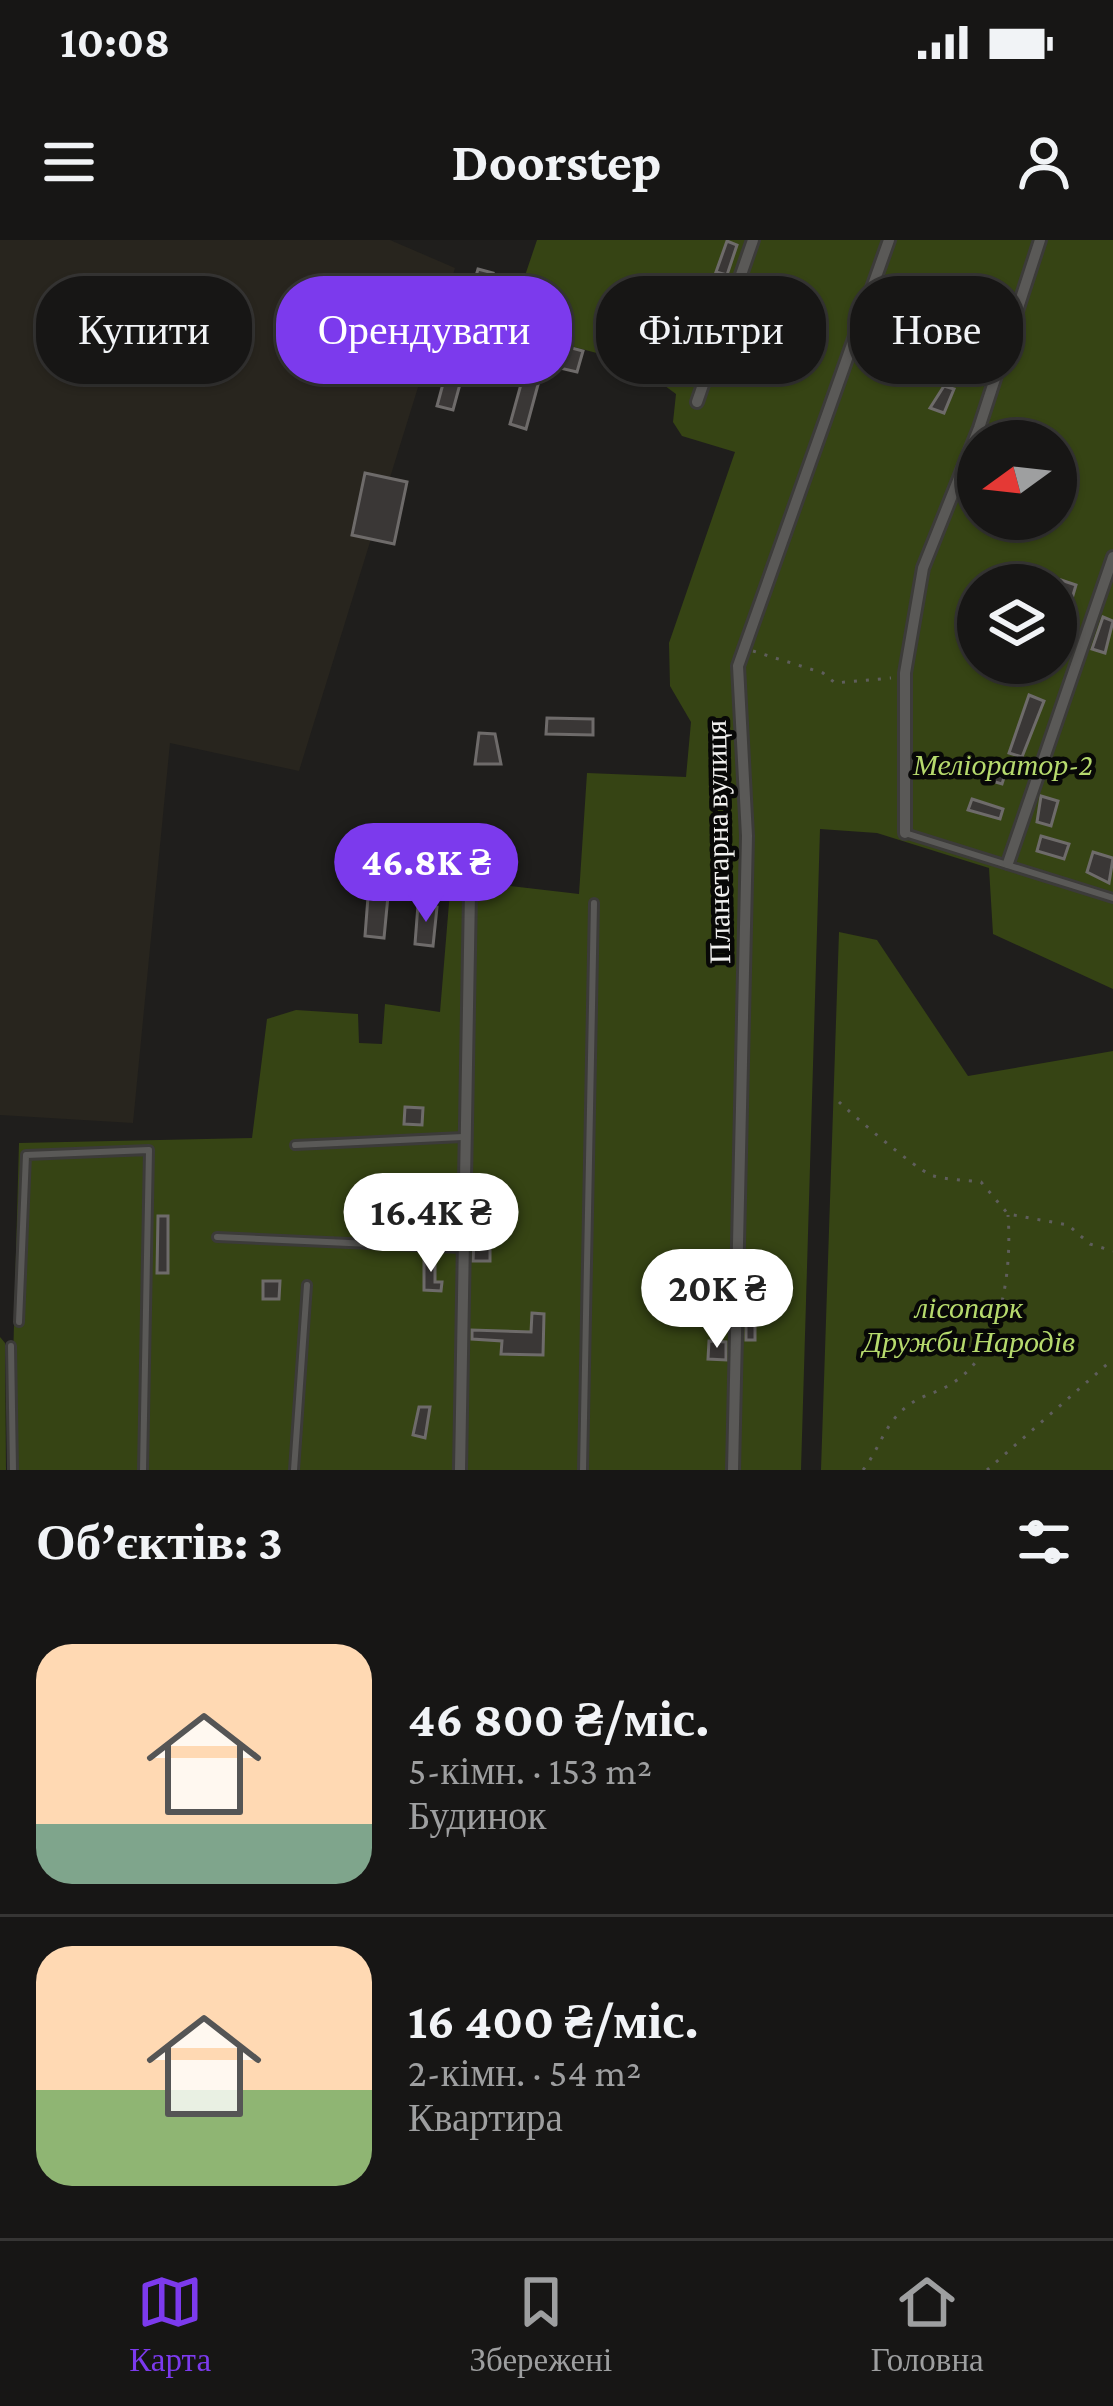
<!DOCTYPE html>
<html lang="uk">
<head>
<meta charset="utf-8">
<style>
  :root { --surface:#171615; --page:#242322; --text:#f1f3f6; --muted:#9e9fa0; --line:#363534; --accent:#7c3aed }
  body { margin:0; font-family:"Crimson Pro",serif; background:var(--page); color:var(--text); height:100vh; display:flex; flex-direction:column; font-size:45px; white-space:nowrap }
  * { box-sizing:border-box; margin:0 }
  p { font-size:39px; color:var(--muted) }
  .icon { flex:none; width:66px; height:66px; fill:none; stroke:currentColor; stroke-width:2; stroke-linecap:round; stroke-linejoin:round }
  .map { position:relative; height:1230px; overflow:hidden }
  .panel { display:flex; flex-direction:column; background:var(--surface); flex:1 }
  .panel>* { flex:none }
  .guide { position:absolute; left:36px; top:36px; width:1041px; height:108px; display:flex; gap:24px }
  .needle { width:78px; rotate:255deg }
  .fabs { position:absolute; left:957px; top:180px; display:grid; gap:24px }
  .fabs a { display:grid; place-items:center; width:120px; height:120px; border-radius:50%; background:var(--surface); box-shadow:0 3px 9px #0004,0 0 0 3px var(--line); font-size:60px }
  .price { position:absolute; translate:-50% -102px; padding:0 27px; border-radius:42px; background:#fff; color:#222; font-size:39px; line-height:78px; filter:drop-shadow(0 3px 6px #0008) }
  .price::after { content:''; position:absolute; left:50%; top:72px; width:36px; height:27px; margin-left:-18px; background:inherit; clip-path:polygon(0 0,100% 0,50% 100%) }
  .price.current { background:var(--accent); color:#fff }
  ul { padding:0; list-style:none }
  li { display:flex; align-items:center; gap:36px; height:300px; padding:0 36px }
  li+li { border-top:3px solid var(--line) }
  li span { display:grid; place-items:center; flex:none; width:336px; height:240px; border-radius:36px; color:#555 }
  li>.icon { margin-inline-start:auto }
  span .icon { width:144px; height:144px; fill:#fffc; stroke-width:1 }
  li b { font-size:51px }
  h2 { display:flex; justify-content:space-between; align-items:center; height:144px; padding:0 36px; font-size:51px }
  .chip { padding:0 42px; border-radius:48px; background:var(--surface); box-shadow:0 3px 9px #0004,0 0 0 3px var(--line); font-size:42px; line-height:108px }
  .chip.current { background:var(--accent); color:#fff }
  .status { display:flex; justify-content:space-between; align-items:center; height:84px; padding:0 60px; background:var(--surface); direction:ltr }
  .status svg { height:33px; fill:currentColor }
  header { display:flex; justify-content:space-between; align-items:center; height:156px; padding:0 36px; background:var(--surface); font-size:54px; font-weight:700 }
  .menu { display:flex; justify-content:space-around; align-items:center; height:168px; border-top:3px solid var(--line); background:var(--surface); font-size:33px; color:var(--muted) }
  .menu a { display:grid; justify-items:center; gap:6px }
  .menu .current { color:var(--accent) }
  .map>svg:first-child { display:block }
  .built { fill:#28251e }
  .green { fill:#364414; fill-rule:evenodd }
  .building { fill:#3a3736; stroke:#6e6b6a; stroke-width:3 }
  .lines { fill:none; stroke-linecap:round; stroke-linejoin:round }
  .lane-casing { stroke:#3c3b39; stroke-width:12 }
  .street-casing { stroke:#3c3b39; stroke-width:16 }
  .path { stroke:#5f5e5c; stroke-width:3; stroke-dasharray:3 9; stroke-linecap:butt }
  .lane { stroke:#5a5957; stroke-width:6 }
  .street { stroke:#5a5957; stroke-width:10 }
  .labels { text-anchor:middle; stroke-width:9; stroke-linejoin:round; paint-order:stroke }
  .park-label { font-size:30px; font-style:italic; fill:#b6da6d; stroke:#080807 }
  .street-label { font-size:30px; fill:#f2f1f0; stroke:#080807 }
</style>
</head>
<body>
<div class="status"><b>10:08</b><svg viewBox="0 0 49 12"><path d="M0 12V9h3v3zM5 12V6h3v6zM10 12V3h3v9zM15 12V0h3v12zM26 1h20v11H26zM47 4h2v5h-2z"/></svg></div>
<header><svg class="icon" aria-label="menu" viewBox="0 0 24 24"><path d="M4 6h16M4 12h16M4 18h16"/></svg>Doorstep<svg class="icon" aria-label="person" viewBox="0 0 24 24"><circle cx="12" cy="8" r="4"/><path d="M4 21q1-7 8-7t8 7"/></svg></header>
<div class="map">
<svg width="1113" height="1230" viewBox="0 0 1113 1230">
  <rect width="100%" height="100%" fill="#1f1e1c"/>
  <!-- built -->
  <path class="built" d="M0 0H390L455 28 299 531 170 503 133 883 0 875Z"/>
  <!-- green -->
  <g class="green">
    <path d="M537 0H1113V749L993 694 989 628 877 593 820 589 801 1230H10L19 903 252 898 267 779 296 770 358 774 359 803 382 804 385 764 440 772 451 639 579 654 587 533 686 537 691 482 670 446 669 403 735 212 682 196 673 182 676 154 634 123 507 89ZM978 201H1056V279H978ZM978 345H1056V423H978Z"/>
    <path d="M839 692 877 700 968 836 1113 811V1230H821Z"/>
    <path d="M0 1097 5 1103 6 1230H0Z"/>
  </g>
  <!-- building -->
  <g class="building">
    <path d="M727 1 737 5 727 35 716 32Z"/>
    <path d="M478 29 493 33 479 81 464 77Z"/>
    <path d="M557 104 583 111 577 132 551 126Z"/>
    <path d="M450 118 466 122 453 170 437 166Z"/>
    <path d="M523 137 539 141 526 189 510 184Z"/>
    <path d="M944 146 954 149 944 173 930 168Z"/>
    <path d="M365 233 407 242 394 304 352 295Z"/>
    <path d="M1061 340 1076 345 1071 362 1056 357Z"/>
    <path d="M1067 371 1076 375 1066 411 1056 408V393Z"/>
    <path d="M1103 377 1113 381 1105 413 1092 409Z"/>
    <path d="M1029 455 1044 461 1022 517 1009 513Z"/>
    <path d="M547 478 593 479V495L546 494Z"/>
    <path d="M479 493 495 494 501 524H475Z"/>
    <path d="M989 523 1007 528 1002 544 985 539Z"/>
    <path d="M1041 556 1058 561 1051 586 1037 582Z"/>
    <path d="M972 559 1003 569 1000 579 968 570Z"/>
    <path d="M1041 596 1069 604 1064 619 1037 611Z"/>
    <path d="M1093 612 1113 618 1109 643 1087 632Z"/>
    <path d="M369 644 382 645 381 655 388 656 384 698 365 696Z"/>
    <path d="M418 665 437 667 433 706 415 704Z"/>
    <path d="M405 867 423 868 422 885 404 884Z"/>
    <path d="M158 976H168V1033H157Z"/>
    <path d="M474 1001H490V1021H473Z"/>
    <path d="M424 1017H435V1042H442L441 1051 424 1050Z"/>
    <path d="M263 1041H280L279 1059H263Z"/>
    <rect x="746" y="1068" width="9" height="32"/>
    <path d="M532 1073 544 1074 543 1115 501 1114 502 1101 472 1099V1090L531 1092Z"/>
    <path d="M709 1101 726 1102V1120L708 1119Z"/>
    <path d="M419 1167H430L425 1198 413 1195Z"/>
  </g>
  <g class="lines">
    <defs>
      <g id="lane">
        <path d="M905 593 1113 658"/>
        <path d="M295 905 463 897"/>
        <path d="M217 997 461 1008"/>
        <path d="M19 1082 26 915 149 910 143 1230"/>
        <path d="M11 1106 13 1230"/>
        <path d="M294 1230 307 1045"/>
        <path d="M583 1230 594 663"/>
      </g>
      <g id="street">
        <path d="M697 162 753 0"/>
        <path d="M905 593V433L923 328 979 188 1040 0"/>
        <path d="M1008 623 1113 317"/>
        <path d="M460 1230 470 652"/>
        <path d="M733 1230 747 596 738 426 889 0"/>
      </g>
    </defs>
    <!-- lane casing -->
    <use href="#lane" class="lane-casing"/>
    <!-- street casing -->
    <use href="#street" class="street-casing"/>
    <!-- path -->
    <g class="path">
      <path d="M753 411 823 433 835 443 891 438"/>
      <path d="M839 862C855 877 913 927 931 935 945 940 966 940 981 942L1008 974 1068 985 1090 1004 1113 1011"/>
      <path d="M863 1230C879 1210 884 1185 905 1168 920 1155 939 1153 954 1142 1003 1111 1012 1027 1008 975"/>
      <path d="M987 1230 1113 1119"/>
    </g>
    <!-- lane -->
    <use href="#lane" class="lane"/>
    <!-- street -->
    <use href="#street" class="street"/>
  </g>
  <g class="labels">
    <!-- park labels -->
    <g class="park-label">
      <text x="1003" y="535">Меліоратор-2</text>
      <text x="969" y="1078">лісопарк<tspan x="969" dy="34">Дружби Народів</tspan></text>
    </g>
    <!-- street labels -->
    <g class="street-label">
      <text transform="translate(718 602) rotate(-91)" y="10">Планетарна вулиця</text>
    </g>
  </g>
</svg>
<div class="fabs">
<a><svg class="needle" viewBox="-14 -14 28 28"><path d="M0-13l5 13h-10z" fill="#e53935"/><path d="M0 13l5-13h-10z" fill="#9e9fa0"/></svg></a>
<a><svg class="icon" aria-label="layers" viewBox="0 0 24 24"><path d="M12 4l9 5-9 5-9-5zM3 14l9 5 9-5"/></svg></a>
</div>
<b class="price current" style="left:426px;top:685px">46.8K ₴</b>
<b class="price" style="left:431px;top:1035px">16.4K ₴</b>
<b class="price" style="left:717px;top:1111px">20K ₴</b>
<div class="guide">
<a class="chip">Купити</a>
<a class="chip current">Орендувати</a>
<a class="chip">Фільтри</a>
<a class="chip">Нове</a>
</div>
</div>
<section class="panel">
<h2>Об’єктів: 3<svg class="icon" aria-label="filters" viewBox="0 0 24 24"><path d="M4 7h16M4 17h16"/><circle cx="9" cy="7" r="2"/><circle cx="15" cy="17" r="2"/></svg></h2>
<ul>
<li><span style="background:linear-gradient(#ffd9b3 75%,#7fa58c 0)"><svg class="icon" aria-label="home" viewBox="0 0 24 24"><path d="M3 11l9-7 9 7M6 9v11h12V9"/></svg></span><div><b>46 800 ₴/міс.</b><p>5-кімн. · 153 m²</p><p>Будинок</p></div></li>
<li><span style="background:linear-gradient(#ffd9b3 60%,#8fb573 0)"><svg class="icon" aria-label="home" viewBox="0 0 24 24"><path d="M3 11l9-7 9 7M6 9v11h12V9"/></svg></span><div><b>16 400 ₴/міс.</b><p>2-кімн. · 54 m²</p><p>Квартира</p></div></li>
</ul>
</section>
<nav class="menu">
<a class="current"><svg class="icon" aria-label="map" viewBox="0 0 24 24"><path d="M3 6l6-2 6 2 6-2v14l-6 2-6-2-6 2zM9 4v14M15 6v14"/></svg>Карта</a>
<a><svg class="icon" aria-label="saved" viewBox="0 0 24 24"><path d="M7 4h10v16l-5-4-5 4z"/></svg>Збережені</a>
<a><svg class="icon" aria-label="home" viewBox="0 0 24 24"><path d="M3 11l9-7 9 7M6 9v11h12V9"/></svg>Головна</a>
</nav>
</body>
</html>
